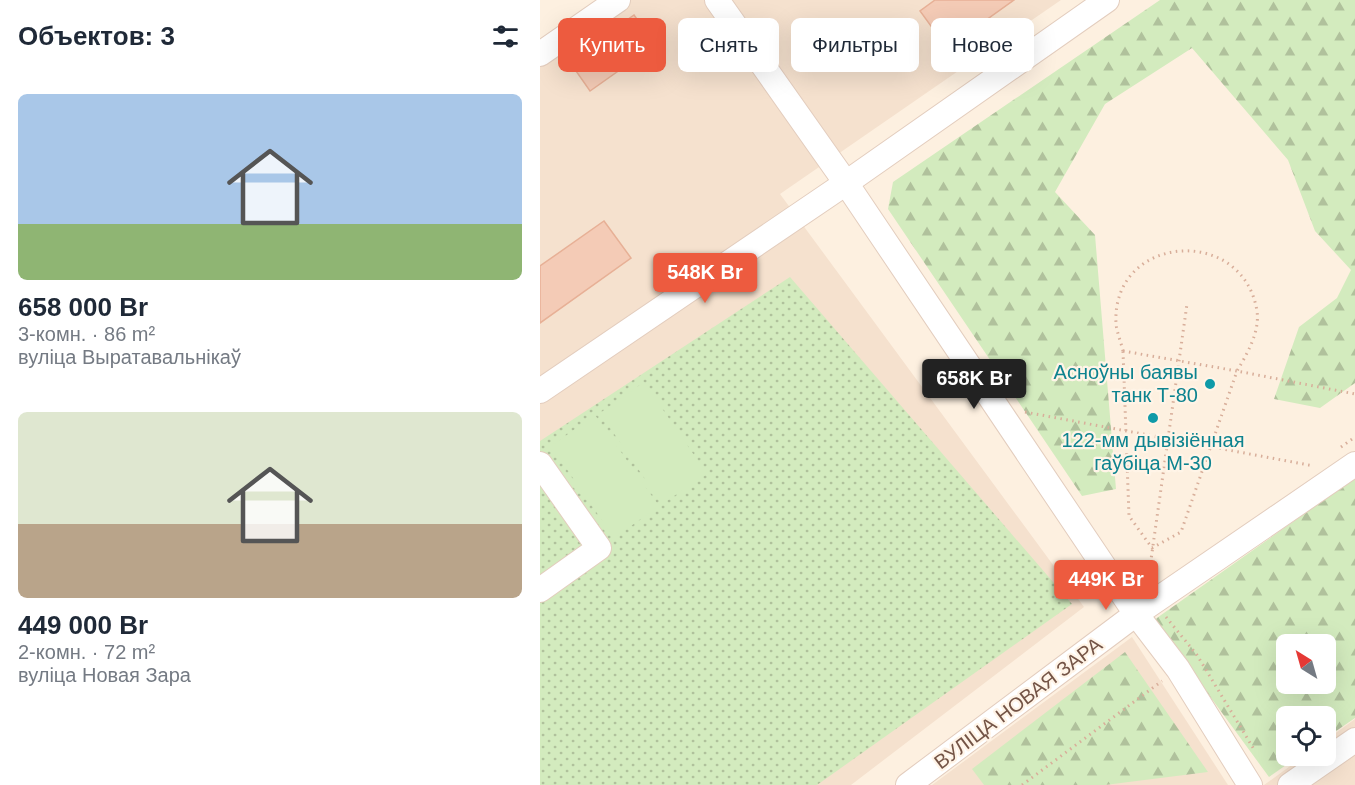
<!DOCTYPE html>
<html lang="ru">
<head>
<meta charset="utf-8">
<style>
  :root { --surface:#fff; --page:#f6f6f7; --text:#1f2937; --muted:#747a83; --accent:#ed5b3f }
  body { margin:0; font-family:Helvetica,sans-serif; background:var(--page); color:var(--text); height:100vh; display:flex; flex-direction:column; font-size:22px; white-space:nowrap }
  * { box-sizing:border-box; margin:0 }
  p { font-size:20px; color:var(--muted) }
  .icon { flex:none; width:33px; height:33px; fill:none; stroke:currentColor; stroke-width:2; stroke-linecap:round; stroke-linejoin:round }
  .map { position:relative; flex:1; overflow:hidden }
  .sheet { display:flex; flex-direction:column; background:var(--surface); width:540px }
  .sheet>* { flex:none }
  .top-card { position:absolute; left:18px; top:18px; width:570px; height:54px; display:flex; gap:12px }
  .needle { width:39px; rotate:323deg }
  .fabs { position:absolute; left:736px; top:634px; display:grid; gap:12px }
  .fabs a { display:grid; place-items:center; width:60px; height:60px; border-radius:9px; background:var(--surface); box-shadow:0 6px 24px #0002; font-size:30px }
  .price { position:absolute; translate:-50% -51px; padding:0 14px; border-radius:6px; background:var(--accent); color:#fff; font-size:20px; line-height:39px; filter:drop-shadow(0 2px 3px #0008) }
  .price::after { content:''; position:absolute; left:50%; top:36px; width:18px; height:14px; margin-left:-9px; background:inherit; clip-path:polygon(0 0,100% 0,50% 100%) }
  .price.selected { background:#222; color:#fff }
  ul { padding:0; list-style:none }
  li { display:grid; align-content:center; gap:12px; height:318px; padding:0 18px }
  li span { display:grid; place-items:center; height:186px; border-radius:9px; color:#555 }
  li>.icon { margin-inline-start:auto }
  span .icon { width:108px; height:108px; fill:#fffc; stroke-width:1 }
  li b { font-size:26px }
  h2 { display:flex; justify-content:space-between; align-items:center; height:72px; padding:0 18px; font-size:26px }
  .tag { padding:0 21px; border-radius:9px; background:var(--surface); box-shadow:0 6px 24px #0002; font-size:21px; line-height:54px }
  .tag.selected { background:var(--accent); color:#fff }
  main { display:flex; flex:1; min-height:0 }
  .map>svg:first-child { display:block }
  .residential { fill:#f5e1ce }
  .forest { fill:url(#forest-firs); fill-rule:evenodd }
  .park { fill:url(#park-dots) }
  .pitch { fill:#d3ebbe }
  .building { fill:#f4cbb6; stroke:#e7b096; stroke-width:1.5 }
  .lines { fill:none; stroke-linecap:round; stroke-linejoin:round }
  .minor-casing { stroke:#e3cdbe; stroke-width:26 }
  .path { stroke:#d8ae9a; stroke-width:3; stroke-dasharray:1.5 4.5; stroke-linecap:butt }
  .minor { stroke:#fff; stroke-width:24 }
  .culture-dot { fill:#0f9aa8; stroke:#fff4e7; stroke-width:2 }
  .labels { text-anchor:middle; stroke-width:4.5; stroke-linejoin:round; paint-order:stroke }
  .culture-label { font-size:20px; fill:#0d838f; stroke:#fff4e7; text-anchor:end }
  .street-label { font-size:20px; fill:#745446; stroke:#fff4e7 }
</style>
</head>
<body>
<main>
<section class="sheet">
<h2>Объектов: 3<svg class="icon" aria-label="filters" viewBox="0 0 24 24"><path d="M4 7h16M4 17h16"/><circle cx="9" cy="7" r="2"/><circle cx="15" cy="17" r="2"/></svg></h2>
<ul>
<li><span style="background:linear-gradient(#a9c7e8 70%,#8fb573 0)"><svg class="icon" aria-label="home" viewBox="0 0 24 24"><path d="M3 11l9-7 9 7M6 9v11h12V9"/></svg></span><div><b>658 000 Br</b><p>3-комн. · 86 m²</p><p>вуліца Выратавальнікаў</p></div></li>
<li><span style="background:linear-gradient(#dfe7d0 60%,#b9a48a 0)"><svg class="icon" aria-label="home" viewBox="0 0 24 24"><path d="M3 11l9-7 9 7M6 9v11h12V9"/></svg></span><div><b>449 000 Br</b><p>2-комн. · 72 m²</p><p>вуліца Новая Зара</p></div></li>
</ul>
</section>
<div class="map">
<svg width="815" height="785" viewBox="0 0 815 785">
  <defs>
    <pattern id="forest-firs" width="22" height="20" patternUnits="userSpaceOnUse" patternTransform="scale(1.5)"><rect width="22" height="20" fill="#d3ebbe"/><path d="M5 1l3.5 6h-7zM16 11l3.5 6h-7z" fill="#b0c19c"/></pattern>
    <pattern id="park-dots" width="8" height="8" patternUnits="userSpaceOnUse" patternTransform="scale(1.5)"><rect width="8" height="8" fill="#d3ebbe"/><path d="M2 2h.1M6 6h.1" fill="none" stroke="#b0c19c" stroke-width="1.8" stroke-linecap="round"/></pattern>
  </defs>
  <rect width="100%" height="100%" fill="#fdf0e0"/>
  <!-- residential -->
  <g class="residential">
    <path d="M79 0H521L240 194 544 607 311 785H0V55Z"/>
    <path d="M592 637 688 785H392Z"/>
    <path d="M815 719V785H724L764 756H786V740Z"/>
  </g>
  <!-- forest -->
  <g class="forest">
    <path d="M620 0H815V383L780 408 734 399 759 327 797 298 811 270 775 231 748 160 652 48 565 104 515 192 555 235 576 489 542 496 348 209 353 182Z"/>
    <path d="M815 478V718L786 738V717H747V756H759L729 777 614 620ZM747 645H786V684H747Z"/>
    <path d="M585 652 668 772 565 785H444L432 769Z"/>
  </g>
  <!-- park -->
  <path class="park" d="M250 277 532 604 277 785H0V441Z"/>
  <!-- pitch -->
  <g class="pitch">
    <path d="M104 382 167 474 122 504 60 413Z"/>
    <path d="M55 415 119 506 74 538 11 446Z"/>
  </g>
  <!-- building -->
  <g class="building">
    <path d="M395 0H474L407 48 380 11Z"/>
    <path d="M94 15 115 45 50 91 29 61Z"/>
    <path d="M64 221 91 258 0 323V266Z"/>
  </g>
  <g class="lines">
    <defs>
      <g id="minor">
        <path d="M177 0 306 183 596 614 815 464"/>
        <path d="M0 54 78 0"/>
        <path d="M0 391 306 183 567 0"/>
        <path d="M0 464 59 548 0 590"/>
        <path d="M368 785 596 614 638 669 710 785"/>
        <path d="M750 785 815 740"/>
      </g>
    </defs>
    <!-- minor casing -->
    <use href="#minor" class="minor-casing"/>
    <!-- path -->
    <g class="path">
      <path d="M583 351 697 371 641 532 612 548 589 516Z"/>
      <path d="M583 351C581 342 577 333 576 324 571 234 703 224 717 311 720 332 707 354 697 371L815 394"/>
      <path d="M485 412 774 466"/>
      <path d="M801 447 815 437"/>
      <path d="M608 581 647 304"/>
      <path d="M626 617 657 655 715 751"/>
      <path d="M482 785 622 681"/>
    </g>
    <!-- minor -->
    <use href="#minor" class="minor"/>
  </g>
  <!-- markers -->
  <g class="culture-dot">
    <circle cx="670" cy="384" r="6"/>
    <circle cx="613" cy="418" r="6"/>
  </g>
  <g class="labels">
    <!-- culture labels -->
    <g class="culture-label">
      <text x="658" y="379">Асноўны баявы<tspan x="658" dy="23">танк Т-80</tspan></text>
      <text x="613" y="447" text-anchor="middle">122-мм дывізіённая<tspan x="613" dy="23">гаўбіца М-30</tspan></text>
    </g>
    <!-- street labels -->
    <g class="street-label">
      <text transform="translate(478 703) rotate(-37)" y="7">ВУЛІЦА НОВАЯ ЗАРА</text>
    </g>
  </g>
</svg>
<div class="fabs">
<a><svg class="needle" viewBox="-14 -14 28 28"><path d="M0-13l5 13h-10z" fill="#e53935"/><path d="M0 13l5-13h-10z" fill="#747a83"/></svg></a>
<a><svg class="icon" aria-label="locate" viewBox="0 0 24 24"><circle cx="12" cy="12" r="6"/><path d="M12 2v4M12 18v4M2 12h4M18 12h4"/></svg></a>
</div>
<b class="price" style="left:165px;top:304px">548K Br</b>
<b class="price selected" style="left:434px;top:410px">658K Br</b>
<b class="price" style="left:566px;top:611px">449K Br</b>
<div class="top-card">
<a class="tag selected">Купить</a>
<a class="tag">Снять</a>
<a class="tag">Фильтры</a>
<a class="tag">Новое</a>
</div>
</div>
</main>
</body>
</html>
